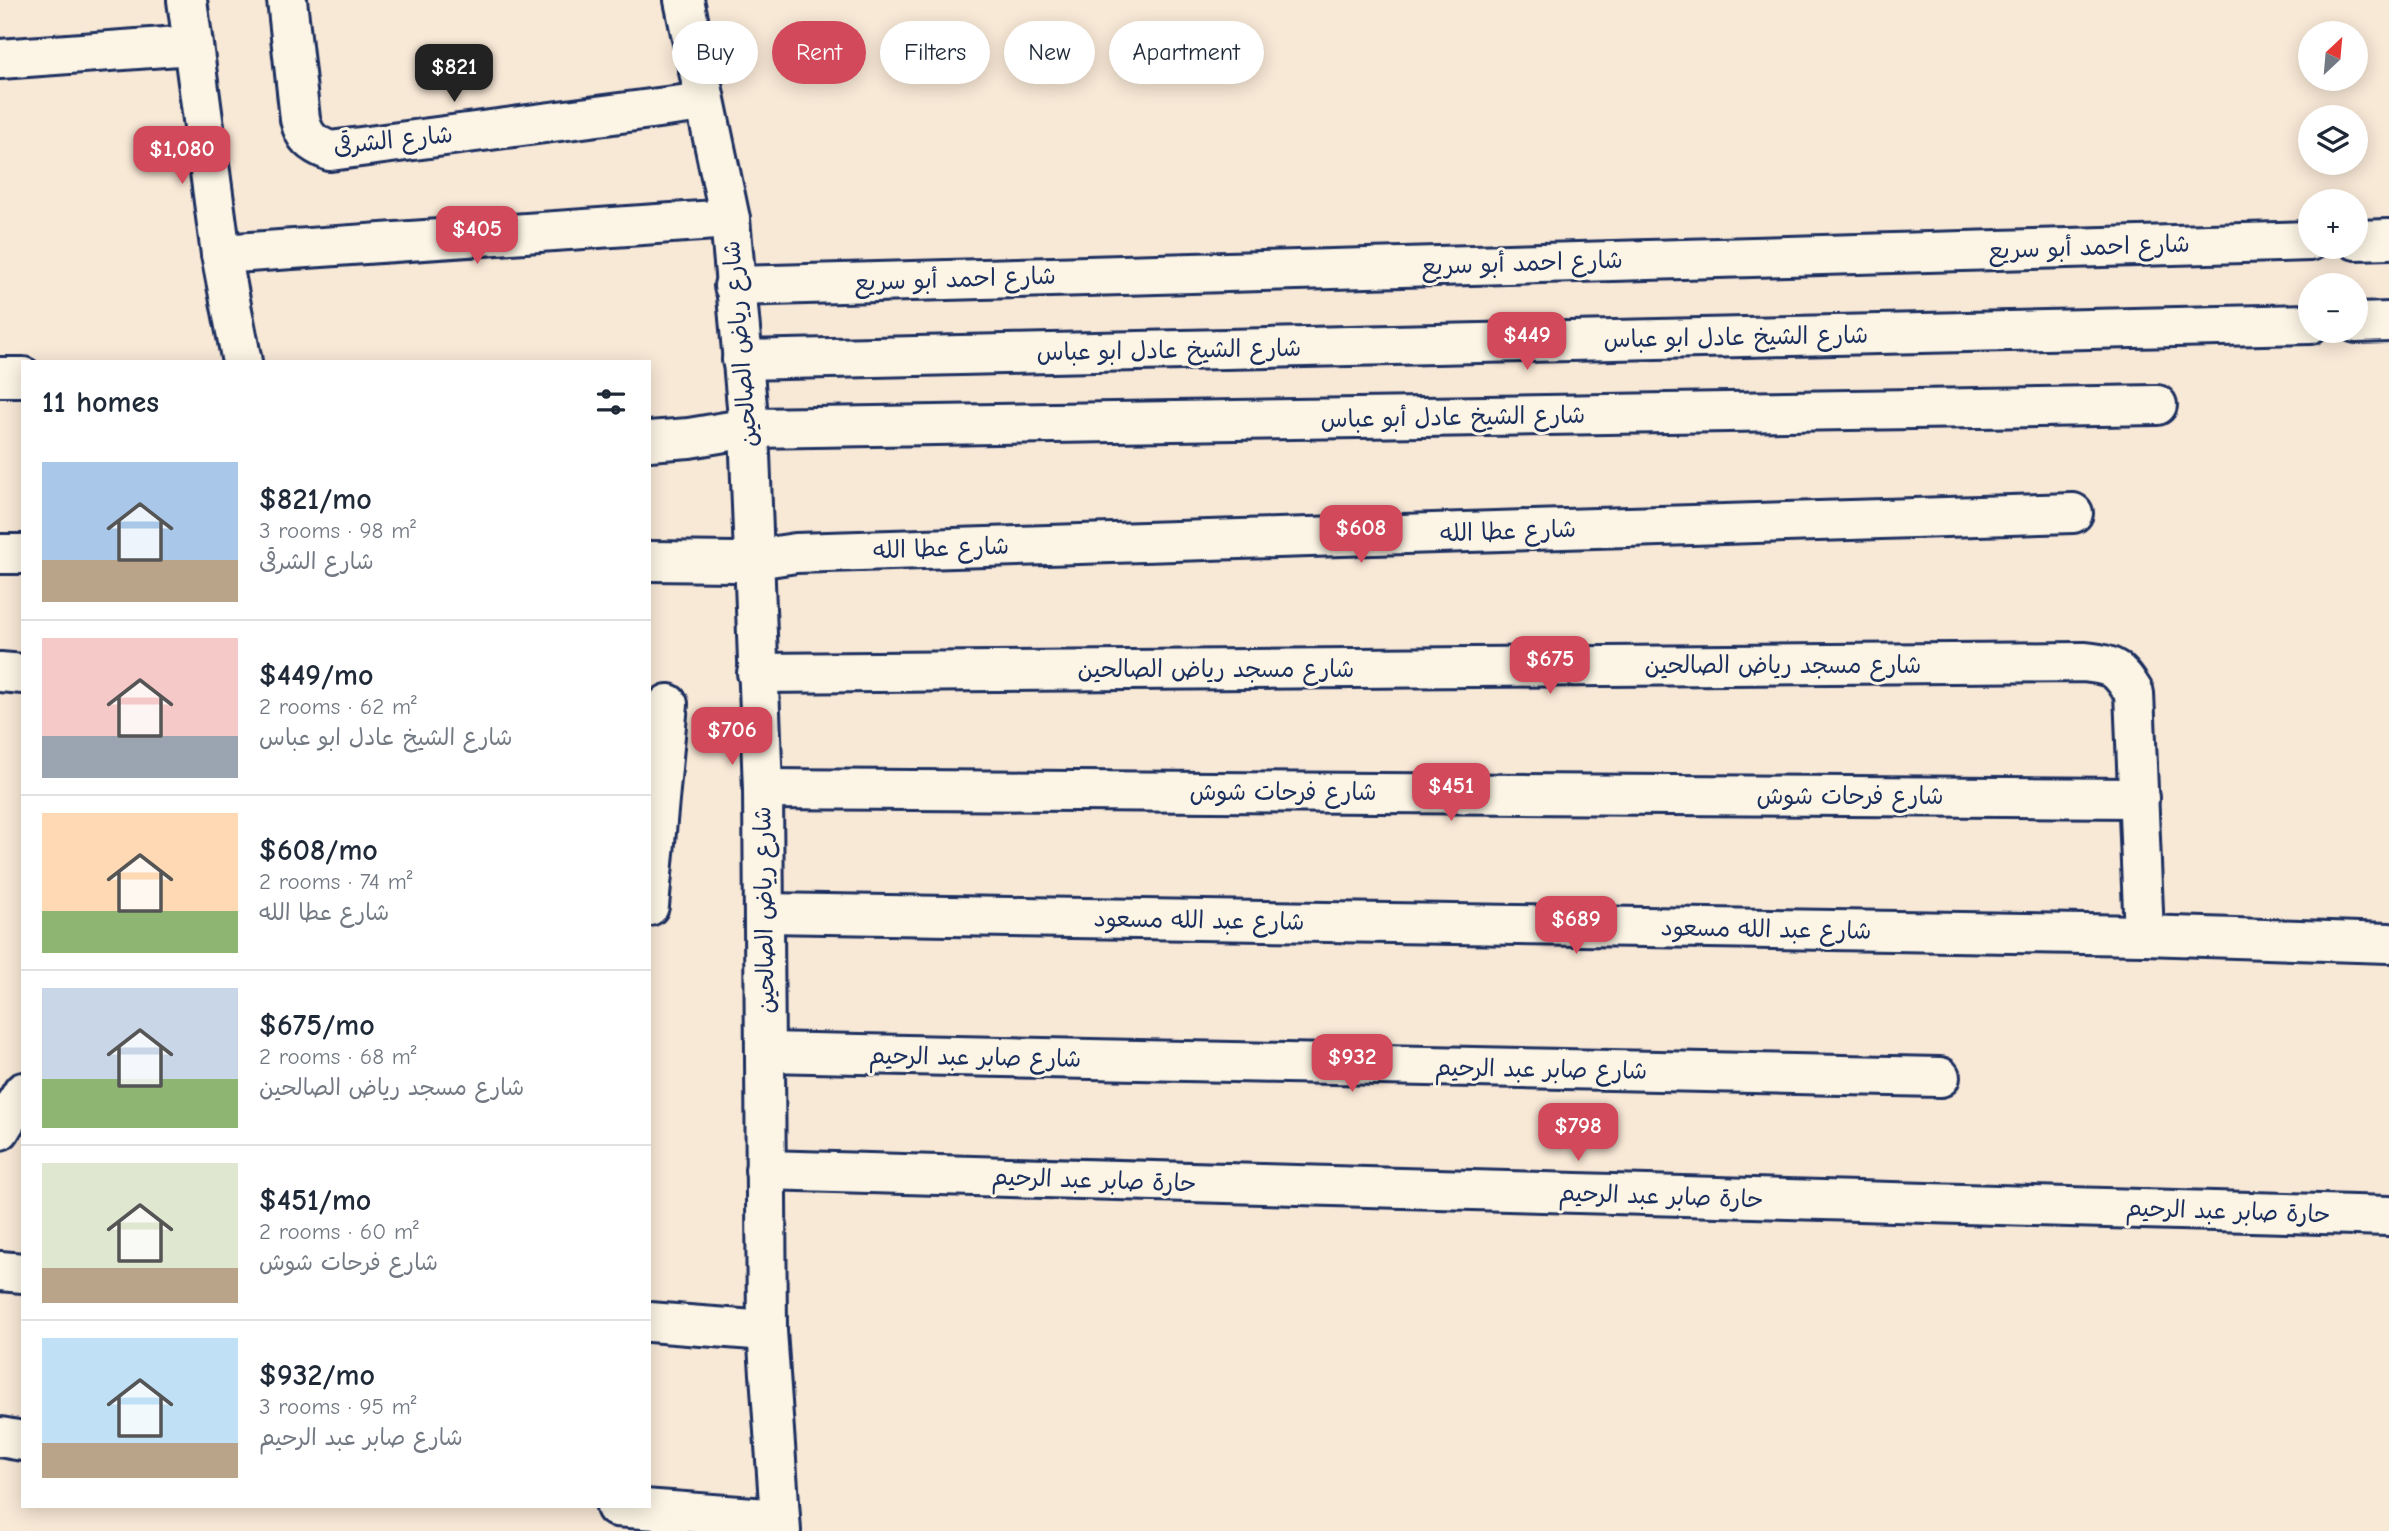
<!DOCTYPE html>
<html lang="en">
<head>
<meta charset="utf-8">
<style>
  :root { --surface:#fff; --page:#f6f6f7; --text:#1f2937; --muted:#747a83; --line:#e0e1e3; --accent:#d1495b }
  body { margin:0; font-family:"Comic Neue","Playpen Sans Arabic",sans-serif; background:var(--page); color:var(--text); height:100vh; display:flex; flex-direction:column; font-size:26px; white-space:nowrap }
  * { box-sizing:border-box; margin:0 }
  p { font-size:23px; color:var(--muted) }
  .icon { flex:none; width:38px; height:38px; fill:none; stroke:currentColor; stroke-width:2; stroke-linecap:round; stroke-linejoin:round }
  .map { position:relative; flex:1; overflow:hidden }
  .drawer { position:absolute; left:21px; top:360px; width:630px; height:1148px; display:flex; flex-direction:column; background:var(--surface); border-radius:0px; box-shadow:0 4px 18px #0003 }
  .drawer>* { flex:none }
  .hud { position:absolute; left:672px; top:21px; width:665px; height:63px; display:flex; gap:14px }
  .needle { width:46px; rotate:26deg }
  .controls { position:absolute; left:2298px; top:21px; display:grid; gap:14px }
  .controls a { display:grid; place-items:center; width:70px; height:70px; border-radius:50%; background:var(--surface); box-shadow:0 4px 18px #0003; font-size:35px }
  .price { position:absolute; translate:-50% -60px; padding:0 16px; border-radius:14px; background:var(--accent); color:#fff; font-size:23px; line-height:46px; filter:drop-shadow(0 2px 4px #0008) }
  .price::after { content:''; position:absolute; left:50%; top:42px; width:21px; height:16px; margin-left:-10px; background:inherit; clip-path:polygon(0 0,100% 0,50% 100%) }
  .price.active { background:#222; color:#fff }
  ul { padding:0; list-style:none }
  li { display:flex; align-items:center; gap:21px; height:175px; padding:0 21px }
  li+li { border-top:2px solid var(--line) }
  li span { display:grid; place-items:center; flex:none; width:196px; height:140px; border-radius:0px; color:#555 }
  li>.icon { margin-inline-start:auto }
  span .icon { width:84px; height:84px; fill:#fffc; stroke-width:1 }
  li b { font-size:30px }
  h2 { display:flex; justify-content:space-between; align-items:center; height:84px; padding:0 21px; font-size:30px }
  .chip { padding:0 24px; border-radius:32px; background:var(--surface); box-shadow:0 4px 18px #0003; font-size:24px; line-height:63px }
  .chip.active { background:var(--accent); color:#fff }
  .map>svg:first-child { display:block }
  .lines { fill:none; stroke-linecap:round; stroke-linejoin:round }
  .street-casing { stroke:#1b2f5e; stroke-width:44 }
  .street { stroke:#fcf5e5; stroke-width:38 }
  .labels { text-anchor:middle; stroke-width:6; stroke-linejoin:round; paint-order:stroke }
  .street-label { font-size:24px; fill:#1b2f5e; stroke:#fcf5e5 }
</style>
</head>
<body>
<div class="map">
<svg width="2389" height="1531" viewBox="0 0 2389 1531">
  <rect width="100%" height="100%" fill="#f8e8d6"/>
  <filter id="ink" filterUnits="userSpaceOnUse"><feTurbulence type="fractalNoise" baseFrequency=".0143" numOctaves="2"/><feDisplacementMap in="SourceGraphic" scale="14" xChannelSelector="R" yChannelSelector="G"/><feConvolveMatrix kernelMatrix="1 2 1 2 8 2 1 2 1" color-interpolation-filters="sRGB"/></filter>
  <g filter="url(#ink)">
    <g class="lines">
      <defs>
        <g id="street">
          <path d="M187 0 221 254 242 362"/>
          <path d="M287 0 300 119C304 138 312 144 330 151L704 102"/>
          <path d="M684 0 730 219 749 428 763 789 767 1331 781 1531"/>
          <path d="M0 59 192 45"/>
          <path d="M2356 240 2389 239"/>
          <path d="M221 254 730 219"/>
          <path d="M734 286 2310 241"/>
          <path d="M2356 323 2389 322"/>
          <path d="M742 360 2310 324"/>
          <path d="M0 377H23"/>
          <path d="M649 441 689 438 749 428 2157 405"/>
          <path d="M0 554H23"/>
          <path d="M649 561 736 562 796 553 2073 513"/>
          <path d="M0 672 23 674"/>
          <path d="M757 673 2084 662C2114 665 2118 668 2134 693L2144 935"/>
          <path d="M763 789 2139 798"/>
          <path d="M649 906 668 704"/>
          <path d="M765 913 2144 935 2389 943"/>
          <path d="M765 1052 1940 1077"/>
          <path d="M0 1130 23 1092"/>
          <path d="M765 1170 2389 1216"/>
          <path d="M0 1271 23 1273"/>
          <path d="M649 1322 767 1331"/>
          <path d="M0 1437 23 1441"/>
          <path d="M616 1507 780 1519"/>
        </g>
      </defs>
      <!-- street casing -->
      <use href="#street" class="street-casing"/>
      <!-- street -->
      <use href="#street" class="street"/>
    </g>
  </g>
  <g class="labels">
    <!-- street labels -->
    <g class="street-label">
      <text transform="translate(393 140) rotate(-6)" y="8">شارع الشرقى</text>
      <text transform="translate(2089 247) rotate(-2)" y="8">شارع احمد أبو سريع</text>
      <text transform="translate(1522 263) rotate(-2)" y="8">شارع احمد أبو سريع</text>
      <text transform="translate(955 279) rotate(-2)" y="8">شارع احمد أبو سريع</text>
      <text transform="translate(1736 337) rotate(-1)" y="8">شارع الشيخ عادل ابو عباس</text>
      <text transform="translate(740 344) rotate(-95)" y="8">شارع رياض الصالحين</text>
      <text transform="translate(1169 350) rotate(-1)" y="8">شارع الشيخ عادل ابو عباس</text>
      <text transform="translate(1453 417) rotate(-1)" y="8">شارع الشيخ عادل أبو عباس</text>
      <text transform="translate(1508 531) rotate(-2)" y="8">شارع عطا الله</text>
      <text transform="translate(941 548) rotate(-2)" y="8">شارع عطا الله</text>
      <text x="1783" y="673">شارع مسجد رياض الصالحين</text>
      <text x="1216" y="677">شارع مسجد رياض الصالحين</text>
      <text x="1283" y="800">شارع فرحات شوش</text>
      <text x="1850" y="804">شارع فرحات شوش</text>
      <text transform="translate(764 910) rotate(-91)" y="8">شارع رياض الصالحين</text>
      <text transform="translate(1199 920) rotate(1)" y="8">شارع عبد الله مسعود</text>
      <text transform="translate(1766 929) rotate(1)" y="8">شارع عبد الله مسعود</text>
      <text transform="translate(975 1057) rotate(1)" y="8">شارع صابر عبد الرحيم</text>
      <text transform="translate(1541 1069) rotate(1)" y="8">شارع صابر عبد الرحيم</text>
      <text transform="translate(1094 1180) rotate(2)" y="8">حارة صابر عبد الرحيم</text>
      <text transform="translate(1661 1196) rotate(2)" y="8">حارة صابر عبد الرحيم</text>
      <text transform="translate(2228 1211) rotate(2)" y="8">حارة صابر عبد الرحيم</text>
    </g>
  </g>
</svg>
<div class="controls">
<a><svg class="needle" viewBox="-14 -14 28 28"><path d="M0-13l5 13h-10z" fill="#e53935"/><path d="M0 13l5-13h-10z" fill="#747a83"/></svg></a>
<a><svg class="icon" aria-label="layers" viewBox="0 0 24 24"><path d="M12 4l9 5-9 5-9-5zM3 14l9 5 9-5"/></svg></a>
<a>+</a>
<a>−</a>
</div>
<b class="price active" style="left:454px;top:104px">$821</b>
<b class="price" style="left:182px;top:186px">$1,080</b>
<b class="price" style="left:477px;top:266px">$405</b>
<b class="price" style="left:1527px;top:372px">$449</b>
<b class="price" style="left:1361px;top:565px">$608</b>
<b class="price" style="left:1550px;top:696px">$675</b>
<b class="price" style="left:732px;top:767px">$706</b>
<b class="price" style="left:1451px;top:823px">$451</b>
<b class="price" style="left:1576px;top:956px">$689</b>
<b class="price" style="left:1352px;top:1094px">$932</b>
<b class="price" style="left:1578px;top:1163px">$798</b>
<div class="hud">
<a class="chip">Buy</a>
<a class="chip active">Rent</a>
<a class="chip">Filters</a>
<a class="chip">New</a>
<a class="chip">Apartment</a>
</div>
<section class="drawer">
<h2>11 homes<svg class="icon" aria-label="filters" viewBox="0 0 24 24"><path d="M4 7h16M4 17h16"/><circle cx="9" cy="7" r="2"/><circle cx="15" cy="17" r="2"/></svg></h2>
<ul>
<li><span style="background:linear-gradient(#a9c7e8 70%,#b9a48a 0)"><svg class="icon" aria-label="home" viewBox="0 0 24 24"><path d="M3 11l9-7 9 7M6 9v11h12V9"/></svg></span><div><b>$821/mo</b><p>3 rooms · 98 m²</p><p>شارع الشرقى</p></div></li>
<li><span style="background:linear-gradient(#f6c9c9 70%,#9aa5b1 0)"><svg class="icon" aria-label="home" viewBox="0 0 24 24"><path d="M3 11l9-7 9 7M6 9v11h12V9"/></svg></span><div><b>$449/mo</b><p>2 rooms · 62 m²</p><p>شارع الشيخ عادل ابو عباس</p></div></li>
<li><span style="background:linear-gradient(#ffd9b3 70%,#8fb573 0)"><svg class="icon" aria-label="home" viewBox="0 0 24 24"><path d="M3 11l9-7 9 7M6 9v11h12V9"/></svg></span><div><b>$608/mo</b><p>2 rooms · 74 m²</p><p>شارع عطا الله</p></div></li>
<li><span style="background:linear-gradient(#c9d6e8 65%,#8fb573 0)"><svg class="icon" aria-label="home" viewBox="0 0 24 24"><path d="M3 11l9-7 9 7M6 9v11h12V9"/></svg></span><div><b>$675/mo</b><p>2 rooms · 68 m²</p><p>شارع مسجد رياض الصالحين</p></div></li>
<li><span style="background:linear-gradient(#dfe7d0 75%,#b9a48a 0)"><svg class="icon" aria-label="home" viewBox="0 0 24 24"><path d="M3 11l9-7 9 7M6 9v11h12V9"/></svg></span><div><b>$451/mo</b><p>2 rooms · 60 m²</p><p>شارع فرحات شوش</p></div></li>
<li><span style="background:linear-gradient(#bfe0f5 75%,#b9a48a 0)"><svg class="icon" aria-label="home" viewBox="0 0 24 24"><path d="M3 11l9-7 9 7M6 9v11h12V9"/></svg></span><div><b>$932/mo</b><p>3 rooms · 95 m²</p><p>شارع صابر عبد الرحيم</p></div></li>
</ul>
</section>
</div>
</body>
</html>
